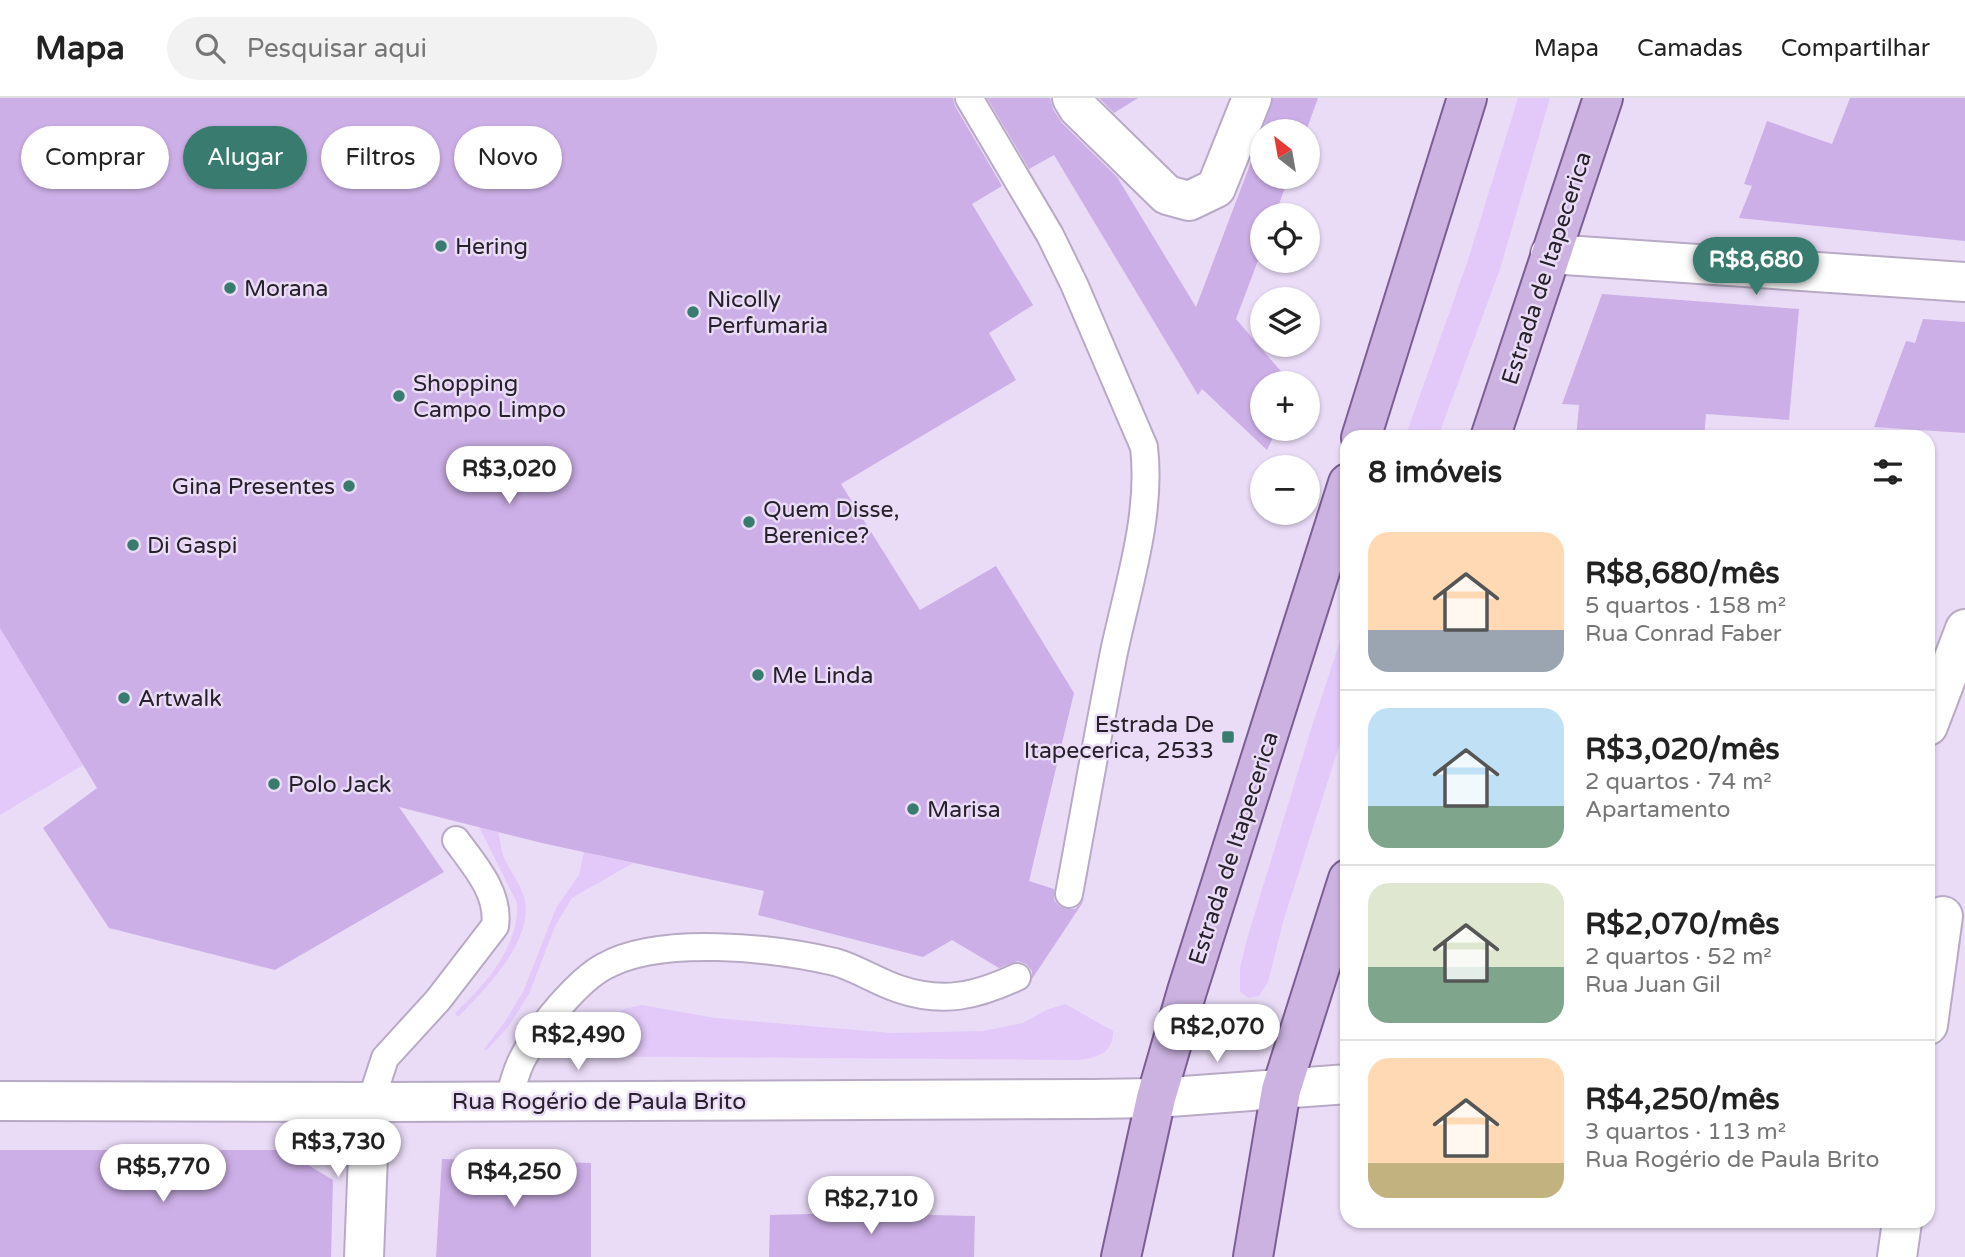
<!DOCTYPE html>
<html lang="pt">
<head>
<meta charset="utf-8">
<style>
  :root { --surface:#fff; --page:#f2f2f2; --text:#222; --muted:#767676; --line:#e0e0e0; --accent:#397c6f }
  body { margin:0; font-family:"Varela Round",sans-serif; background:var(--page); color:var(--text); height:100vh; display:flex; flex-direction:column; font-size:26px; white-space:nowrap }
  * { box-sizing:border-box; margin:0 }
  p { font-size:23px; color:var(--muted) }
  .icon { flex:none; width:38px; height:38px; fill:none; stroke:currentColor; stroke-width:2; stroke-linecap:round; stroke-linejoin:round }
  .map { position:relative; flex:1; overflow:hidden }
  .details { position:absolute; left:1340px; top:332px; width:595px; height:798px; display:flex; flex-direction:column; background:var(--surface); border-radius:21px; box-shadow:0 2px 5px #0004 }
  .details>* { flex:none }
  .hud { position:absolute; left:21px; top:28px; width:665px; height:63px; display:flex; gap:14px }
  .needle { width:46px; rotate:329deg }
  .tools { position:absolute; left:1250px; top:21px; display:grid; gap:14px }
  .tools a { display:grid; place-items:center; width:70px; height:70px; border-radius:50%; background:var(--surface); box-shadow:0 2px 5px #0004; font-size:35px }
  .price { position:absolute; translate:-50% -60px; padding:0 16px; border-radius:24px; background:#fff; color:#222; font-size:23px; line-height:46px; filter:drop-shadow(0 2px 4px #0008) }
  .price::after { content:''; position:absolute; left:50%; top:42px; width:21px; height:16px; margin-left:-10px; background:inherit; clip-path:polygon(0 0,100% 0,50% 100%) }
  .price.on { background:var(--accent); color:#fff }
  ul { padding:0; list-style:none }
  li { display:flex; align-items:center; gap:21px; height:175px; padding:0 28px }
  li+li { border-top:2px solid var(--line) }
  li span { display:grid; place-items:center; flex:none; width:196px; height:140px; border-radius:21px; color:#555 }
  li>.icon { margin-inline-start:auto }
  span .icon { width:84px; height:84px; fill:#fffc; stroke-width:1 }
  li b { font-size:30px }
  h2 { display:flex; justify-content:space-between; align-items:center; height:84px; padding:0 28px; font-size:30px }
  .chip { padding:0 24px; border-radius:32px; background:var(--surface); box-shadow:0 2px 5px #0004; font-size:24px; line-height:63px }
  .chip.on { background:var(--accent); color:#fff }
  header { display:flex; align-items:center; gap:42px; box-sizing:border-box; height:98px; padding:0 35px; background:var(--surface); border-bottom:2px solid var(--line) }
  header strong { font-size:33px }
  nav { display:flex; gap:38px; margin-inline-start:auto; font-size:24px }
  .search { width:490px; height:63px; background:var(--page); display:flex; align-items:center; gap:18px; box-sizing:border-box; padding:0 24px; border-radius:38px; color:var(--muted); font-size:26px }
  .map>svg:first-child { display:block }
  .green { fill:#e2c9f9 }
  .building { fill:#cdafe7 }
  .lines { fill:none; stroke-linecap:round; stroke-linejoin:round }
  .service-casing { stroke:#b8aac5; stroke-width:30 }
  .minor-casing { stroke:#b8aac5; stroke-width:42 }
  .primary-casing { stroke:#7b5e93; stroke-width:42 }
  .service { stroke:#fff; stroke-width:26 }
  .minor { stroke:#fff; stroke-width:38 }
  .primary { stroke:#cbb2e0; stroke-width:38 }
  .poi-dot { fill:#397c6f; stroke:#eadcf7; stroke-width:2.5 }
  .labels { text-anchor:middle; stroke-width:5; stroke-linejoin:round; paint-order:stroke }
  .poi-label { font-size:23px; fill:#26212b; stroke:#eadcf7; text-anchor:start }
  .street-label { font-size:23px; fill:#26212b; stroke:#eadcf7 }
</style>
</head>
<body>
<header>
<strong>Mapa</strong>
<div class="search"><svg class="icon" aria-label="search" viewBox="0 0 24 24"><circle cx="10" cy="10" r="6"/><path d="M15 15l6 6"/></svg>Pesquisar aqui</div>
<nav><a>Mapa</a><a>Camadas</a><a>Compartilhar</a></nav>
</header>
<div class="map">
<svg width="1965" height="1159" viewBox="0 0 1965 1159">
  <rect width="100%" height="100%" fill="#eadcf7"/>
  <!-- green -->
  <g class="green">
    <path d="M1518 0H1550L1500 171 1438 339H1405L1467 165Z"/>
    <path d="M1347 522V623L1283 824 1268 884 1259 898 1249 900 1240 894V870L1247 841 1312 628Z"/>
    <path d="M0 530 83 667 0 717Z"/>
    <path d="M479 729 498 734C500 742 501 752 504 760 510 773 520 785 524 799 536 841 484 892 458 919L455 915C484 888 520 848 517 805Z"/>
    <path d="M584 754 633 765 572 800 555 828 529 896 508 929 486 953 484 951 504 925 523 894 556 810 579 777Z"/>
    <path d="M1065 906 1113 933C1114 957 1093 961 1074 962L549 958 594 927 624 911 642 907 715 920 891 935 983 933 1023 925 1046 912Z"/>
  </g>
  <!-- building -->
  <g class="building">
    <path d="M0 0H953L955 8 1002 88 972 106 1033 207 989 235 1016 282 841 386 920 512 996 468 1074 595 1029 783 1054 791V802L1058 807 1066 811H1075L1085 801 1032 881V873L1026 866 1018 863 999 870 952 842 923 859 758 817 764 793 542 745 399 709 444 774 275 872 109 830 43 730 97 690 0 530Z"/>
    <path d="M987 0H1050L1053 11 1062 25 1117 79 1196 209 1262 35V79H1289L1275 117H1262V152L1236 221 1291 285H1262V331H1277L1267 352 1202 291 1198 297 1054 57 1029 71Z"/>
    <path d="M1099 0H1138L1114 15Z"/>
    <path d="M1273 0H1318L1306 33H1262Z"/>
    <path d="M1850 0H1965V143L1739 120 1752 88 1744 86 1767 23 1832 46Z"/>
    <path d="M1602 196 1799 211 1789 322 1706 316 1704 340H1576L1579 307 1562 306Z"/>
    <path d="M1923 221 1965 224V335L1874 329 1906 243 1915 245Z"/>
    <path d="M0 1052H283L333 1082 331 1159H0Z"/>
    <path d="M442 1061 591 1065V1159H436Z"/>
    <path d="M848 1115 975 1118 974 1159H769L770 1117Z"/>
  </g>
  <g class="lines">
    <defs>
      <g id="service">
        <path d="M969 0 1050 137 1074 186 1144 349C1152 417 1128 488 1114 554 1098 635 1084 715 1069 796"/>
        <path d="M508 1003C513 988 516 971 524 958 538 931 578 882 605 868 661 837 774 850 835 864 857 870 877 884 899 891 943 906 976 898 1017 879"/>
        <path d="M370 1006 385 960 438 902 495 828C500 795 474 767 456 742"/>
      </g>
      <g id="minor">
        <path d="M1072 0 1078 10 1167 97 1189 103 1216 90 1252 0"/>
        <path d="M1550 156 1965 184"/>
        <path d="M1928 628 1965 531"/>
        <path d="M1928 927 1943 818"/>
        <path d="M0 1003C364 1005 728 1004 1092 1001L1156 1000 1348 986"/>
        <path d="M364 1159 370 1006"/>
        <path d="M1897 1159 1902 1124"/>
      </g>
      <g id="primary">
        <path d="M1361 340 1467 0"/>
        <path d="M1490 340 1603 0"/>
        <path d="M1121 1159 1156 1000 1187 893 1348 385"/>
        <path d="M1253 1159 1281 992 1348 781"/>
      </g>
    </defs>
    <!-- service casing -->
    <use href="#service" class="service-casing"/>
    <!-- minor casing -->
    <use href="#minor" class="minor-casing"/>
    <!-- primary casing -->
    <use href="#primary" class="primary-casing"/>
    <!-- service -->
    <use href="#service" class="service"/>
    <!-- minor -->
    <use href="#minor" class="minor"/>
    <!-- primary -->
    <use href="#primary" class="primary"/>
  </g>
  <!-- markers -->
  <g class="poi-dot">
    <circle cx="441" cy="148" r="7"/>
    <circle cx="230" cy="190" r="7"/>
    <circle cx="693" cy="214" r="7"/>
    <circle cx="399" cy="298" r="7"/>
    <circle cx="349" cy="388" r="7"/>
    <circle cx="749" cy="424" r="7"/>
    <circle cx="133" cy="447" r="7"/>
    <circle cx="758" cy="577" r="7"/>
    <circle cx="124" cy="600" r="7"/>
    <rect x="1221" y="632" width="14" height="14" rx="3.5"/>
    <circle cx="274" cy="686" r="7"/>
    <circle cx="913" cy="711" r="7"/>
  </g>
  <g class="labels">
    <!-- poi labels -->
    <g class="poi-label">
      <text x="455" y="156">Hering</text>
      <text x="244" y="198">Morana</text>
      <text x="707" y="209">Nicolly<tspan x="707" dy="26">Perfumaria</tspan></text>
      <text x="413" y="293">Shopping<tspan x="413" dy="26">Campo Limpo</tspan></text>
      <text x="335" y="396" text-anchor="end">Gina Presentes</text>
      <text x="763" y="419">Quem Disse,<tspan x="763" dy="26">Berenice?</tspan></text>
      <text x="147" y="455">Di Gaspi</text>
      <text x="772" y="585">Me Linda</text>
      <text x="138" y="608">Artwalk</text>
      <text x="1214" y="634" text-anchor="end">Estrada De<tspan x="1214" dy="26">Itapecerica, 2533</tspan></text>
      <text x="288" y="694">Polo Jack</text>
      <text x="927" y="719">Marisa</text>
    </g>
    <!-- street labels -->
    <g class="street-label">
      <text transform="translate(1546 170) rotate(-72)" y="8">Estrada de Itapecerica</text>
      <text transform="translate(1233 750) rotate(-72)" y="8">Estrada de Itapecerica</text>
      <text x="599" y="1011">Rua Rogério de Paula Brito</text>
    </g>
  </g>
</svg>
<div class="tools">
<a><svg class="needle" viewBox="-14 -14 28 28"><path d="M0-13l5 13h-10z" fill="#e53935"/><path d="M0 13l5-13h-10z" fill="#767676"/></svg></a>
<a><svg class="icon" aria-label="locate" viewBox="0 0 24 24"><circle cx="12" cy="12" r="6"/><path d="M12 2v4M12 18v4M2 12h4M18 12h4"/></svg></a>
<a><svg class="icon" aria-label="layers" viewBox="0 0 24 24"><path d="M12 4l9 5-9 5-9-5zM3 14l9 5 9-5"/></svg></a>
<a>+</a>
<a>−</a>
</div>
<b class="price on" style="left:1756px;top:199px">R$8,680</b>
<b class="price" style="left:509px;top:408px">R$3,020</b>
<b class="price" style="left:1217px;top:966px">R$2,070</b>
<b class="price" style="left:578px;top:974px">R$2,490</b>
<b class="price" style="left:338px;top:1081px">R$3,730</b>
<b class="price" style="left:163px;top:1106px">R$5,770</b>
<b class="price" style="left:514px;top:1111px">R$4,250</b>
<b class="price" style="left:871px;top:1138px">R$2,710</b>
<div class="hud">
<a class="chip">Comprar</a>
<a class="chip on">Alugar</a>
<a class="chip">Filtros</a>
<a class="chip">Novo</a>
</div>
<section class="details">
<h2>8 imóveis<svg class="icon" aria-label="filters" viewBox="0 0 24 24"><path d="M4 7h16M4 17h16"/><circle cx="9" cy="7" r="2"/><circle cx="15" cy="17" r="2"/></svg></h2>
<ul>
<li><span style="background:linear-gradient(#ffd9b3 70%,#9aa5b1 0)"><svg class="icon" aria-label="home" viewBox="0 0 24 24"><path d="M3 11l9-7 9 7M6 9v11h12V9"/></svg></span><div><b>R$8,680/mês</b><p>5 quartos · 158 m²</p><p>Rua Conrad Faber</p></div></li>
<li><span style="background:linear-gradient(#bfe0f5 70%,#7fa58c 0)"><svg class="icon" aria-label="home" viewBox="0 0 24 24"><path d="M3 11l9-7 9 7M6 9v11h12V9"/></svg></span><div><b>R$3,020/mês</b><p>2 quartos · 74 m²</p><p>Apartamento</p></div></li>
<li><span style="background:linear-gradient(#dfe7d0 60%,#7fa58c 0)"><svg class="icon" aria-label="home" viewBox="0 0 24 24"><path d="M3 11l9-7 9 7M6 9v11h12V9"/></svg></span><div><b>R$2,070/mês</b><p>2 quartos · 52 m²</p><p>Rua Juan Gil</p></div></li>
<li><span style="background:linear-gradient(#ffd9b3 75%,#c2b280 0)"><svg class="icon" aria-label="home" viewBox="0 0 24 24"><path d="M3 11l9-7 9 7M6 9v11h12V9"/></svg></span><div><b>R$4,250/mês</b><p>3 quartos · 113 m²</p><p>Rua Rogério de Paula Brito</p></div></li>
</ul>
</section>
</div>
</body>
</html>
